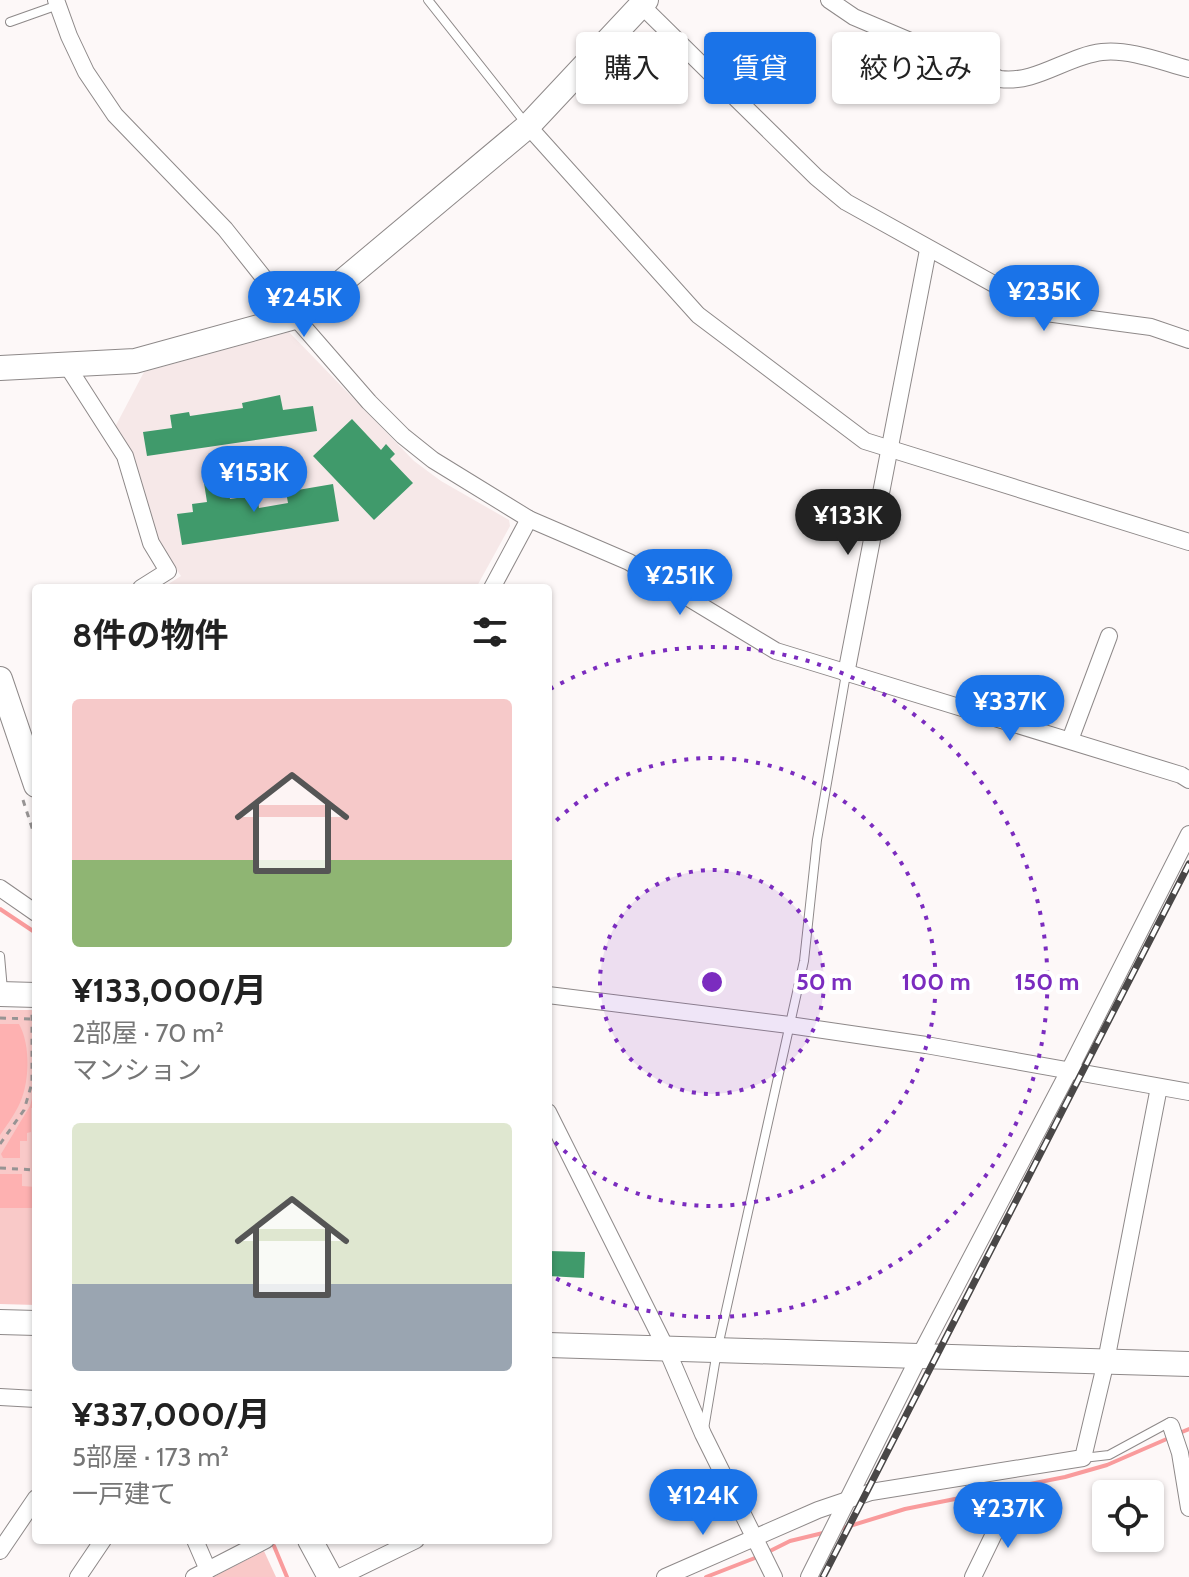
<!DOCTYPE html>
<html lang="ja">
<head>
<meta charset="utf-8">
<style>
  :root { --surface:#fff; --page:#f2f2f2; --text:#222; --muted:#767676; --accent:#1a73e8 }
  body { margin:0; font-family:Cabin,"Noto Sans JP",sans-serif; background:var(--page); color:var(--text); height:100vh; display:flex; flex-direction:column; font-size:30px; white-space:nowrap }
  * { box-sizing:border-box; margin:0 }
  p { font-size:26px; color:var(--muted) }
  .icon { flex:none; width:44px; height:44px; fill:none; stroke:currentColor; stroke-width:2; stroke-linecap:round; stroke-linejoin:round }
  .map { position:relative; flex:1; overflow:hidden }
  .side { position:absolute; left:32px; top:584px; width:520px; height:960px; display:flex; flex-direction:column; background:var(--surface); border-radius:8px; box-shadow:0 2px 6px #0004 }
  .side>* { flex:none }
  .banner { position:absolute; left:576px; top:32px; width:492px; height:72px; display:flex; gap:16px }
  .buttons { position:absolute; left:1092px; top:1480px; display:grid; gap:16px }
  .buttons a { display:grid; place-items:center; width:72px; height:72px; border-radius:8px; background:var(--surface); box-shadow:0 2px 6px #0004; font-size:40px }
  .price { position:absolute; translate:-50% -68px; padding:0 18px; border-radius:28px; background:var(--accent); color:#fff; font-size:26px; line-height:52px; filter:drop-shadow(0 2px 4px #0008) }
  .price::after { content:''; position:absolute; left:50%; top:48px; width:24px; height:18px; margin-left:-12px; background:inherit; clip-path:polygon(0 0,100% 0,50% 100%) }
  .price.current { background:#222; color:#fff }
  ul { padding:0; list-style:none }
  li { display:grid; align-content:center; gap:16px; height:424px; padding:0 40px }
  li span { display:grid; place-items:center; height:248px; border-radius:8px; color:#555 }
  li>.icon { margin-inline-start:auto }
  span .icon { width:144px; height:144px; fill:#fffc; stroke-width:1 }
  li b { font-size:34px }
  h2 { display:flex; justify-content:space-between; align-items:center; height:96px; padding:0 40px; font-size:34px }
  .pill { padding:0 28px; border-radius:8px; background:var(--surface); box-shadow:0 2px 6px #0004; font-size:28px; line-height:72px }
  .pill.current { background:var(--accent); color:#fff }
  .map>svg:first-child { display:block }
  .built { fill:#f6e8e8 }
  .green { fill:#f9c9c8 }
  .forest { fill:#feb1b1 }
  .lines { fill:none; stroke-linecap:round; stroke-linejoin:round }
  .stream { stroke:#f99b9c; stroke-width:4 }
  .building { fill:#409a6b }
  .lane-casing { stroke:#8e8989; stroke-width:10 }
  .street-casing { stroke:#8e8989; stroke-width:18 }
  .secondary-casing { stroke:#8e8989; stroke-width:26 }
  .path { stroke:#979494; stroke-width:3; stroke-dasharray:6 6; stroke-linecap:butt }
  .lane { stroke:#fff; stroke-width:8 }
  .street { stroke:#fff; stroke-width:16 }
  .secondary { stroke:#fff; stroke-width:24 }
  .rail-casing { stroke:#494747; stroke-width:7 }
  .rail { stroke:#fff; stroke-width:4; stroke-dasharray:12; stroke-linecap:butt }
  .ring { fill:none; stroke:#7b2cbf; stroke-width:4; stroke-dasharray:4 8 }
  .centre { fill:#7b2cbf; stroke:#fff; stroke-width:4 }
  .ring-label { font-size:24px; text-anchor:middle; font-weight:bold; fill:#7b2cbf; stroke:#fff; stroke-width:8; stroke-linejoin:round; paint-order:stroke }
</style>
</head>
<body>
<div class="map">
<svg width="1189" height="1577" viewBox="0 0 1189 1577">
  <rect width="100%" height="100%" fill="#fdf8f8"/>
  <!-- built -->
  <path class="built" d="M289 332 414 461 441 481 509 520 510 526 476 588H162L181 576 160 545 114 429 144 372Z"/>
  <!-- green -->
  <g class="green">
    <path d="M0 1010H36V1305L0 1304Z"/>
    <path d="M264 1551 276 1577H213Z"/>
  </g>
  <!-- forest -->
  <g class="forest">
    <path d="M0 1024H19C31 1045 30 1085 18 1107 13 1117 6 1126 0 1135Z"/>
    <path d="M36 1084V1108H31V1132L27 1133V1141H20V1158H3L1 1154 30 1106Z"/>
    <path d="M0 1174H22V1186L36 1187V1208H0Z"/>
  </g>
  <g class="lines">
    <!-- stream -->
    <g class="stream">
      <path d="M0 909 36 933"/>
      <path d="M1177 1434 1189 1429"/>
      <path d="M840 1529 905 1509 1065 1477 1107 1465 1169 1438"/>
      <path d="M274 1546 287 1577"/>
      <path d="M768 1552 790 1541 823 1533"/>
      <path d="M706 1577 760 1556"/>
    </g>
  </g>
  <!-- building -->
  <g class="building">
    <path d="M280 395 283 410 313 406 317 431 147 456 143 432 172 428 170 415 189 412 190 416 243 408 242 403Z"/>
    <path d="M352 419 381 450 386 444 395 454 390 459 413 483 374 520 313 456Z"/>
    <path d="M227 479 230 499 257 495 259 508 288 503 286 492 333 484 339 521 182 545 177 514 193 512 192 504 207 502 204 483Z"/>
    <path d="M548 1251 585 1252 584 1278 548 1276Z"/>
  </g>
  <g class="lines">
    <defs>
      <g id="lane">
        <path d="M428 0 527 125"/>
        <path d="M10 22 58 5"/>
        <path d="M0 956 3 990"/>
        <path d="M704 1429 717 1351 804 961 817 840 846 674"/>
        <path d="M1083 1458 1109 1455 1170 1422 1171 1425"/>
      </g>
      <g id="street">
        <path d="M56 0 69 36 86 72 115 115 225 229 295 317 369 402 403 436 433 460 529 519 629 562 776 651 1181 775 1189 780"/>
        <path d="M829 0 854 17 1000 79C1036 84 1067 56 1102 52 1131 49 1162 62 1189 69"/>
        <path d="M641 5 816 177 846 202 1046 313 1151 327 1189 340"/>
        <path d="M528 126 698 315 865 441 1189 542"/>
        <path d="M66 364 125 456 151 543 168 571 141 588"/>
        <path d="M492 588 529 519"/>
        <path d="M846 674 928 250"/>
        <path d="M1070 740 1109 636"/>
        <path d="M0 888 36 913"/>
        <path d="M548 995 789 1025 926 1045 1189 1092"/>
        <path d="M548 1112 667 1350 703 1434 774 1577"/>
        <path d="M0 1397 36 1399"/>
        <path d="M1171 1426 1180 1453 1189 1508"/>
        <path d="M195 1540 208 1570"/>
        <path d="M0 1551 36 1498"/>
        <path d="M78 1577 103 1540"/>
        <path d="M194 1577 266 1540"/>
        <path d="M340 1577 416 1540"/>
        <path d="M665 1577 818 1510 871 1492 1083 1458 1106 1361 1159 1087"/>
        <path d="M809 1577 919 1357 1070 1069 1189 834"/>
        <path d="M973 1577 1008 1505"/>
      </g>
      <g id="secondary">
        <path d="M0 368 135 361 295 317 313 306 528 126 646 0"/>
        <path d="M0 679 36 785"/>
        <path d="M0 994 36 995"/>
        <path d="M0 1322 36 1323"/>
        <path d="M548 1345 1189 1364"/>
        <path d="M310 1540 330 1577"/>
      </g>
    </defs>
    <!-- lane casing -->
    <use href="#lane" class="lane-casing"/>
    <!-- street casing -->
    <use href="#street" class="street-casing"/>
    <!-- secondary casing -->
    <use href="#secondary" class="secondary-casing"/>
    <!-- path -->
    <g class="path">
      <path d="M23 800 36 840"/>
      <path d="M0 1018 32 1019"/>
      <path d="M0 1144 24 1110 32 1083V1012"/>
      <path d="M0 1168 36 1170"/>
    </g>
    <!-- lane -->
    <use href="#lane" class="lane"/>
    <!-- street -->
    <use href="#street" class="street"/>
    <!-- secondary -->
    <use href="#secondary" class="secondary"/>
    <defs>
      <path id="rail" d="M823 1577 1189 864"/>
    </defs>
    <!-- rail casing -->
    <use href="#rail" class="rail-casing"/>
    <!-- rail -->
    <use href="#rail" class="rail"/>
  </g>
  <!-- distance rings -->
  <circle cx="712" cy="982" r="112" fill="#7b2cbf" fill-opacity=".12"/>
  <g class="ring">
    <circle cx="712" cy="982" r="112"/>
    <path d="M548 829A224 224 0 1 1 548 1135"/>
    <path d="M550 689A335 335 0 1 1 550 1275"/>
  </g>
  <circle cx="712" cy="982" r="12" class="centre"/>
  <g class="ring-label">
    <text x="824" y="990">50 m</text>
    <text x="936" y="990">100 m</text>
    <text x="1047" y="990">150 m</text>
  </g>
</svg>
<div class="buttons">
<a><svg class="icon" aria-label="locate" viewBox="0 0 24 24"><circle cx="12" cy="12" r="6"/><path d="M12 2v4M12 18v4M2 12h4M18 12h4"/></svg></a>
</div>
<b class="price" style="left:1044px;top:333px">¥235K</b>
<b class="price" style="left:304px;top:339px">¥245K</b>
<b class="price" style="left:254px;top:514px">¥153K</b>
<b class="price current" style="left:848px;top:557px">¥133K</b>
<b class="price" style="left:680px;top:617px">¥251K</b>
<b class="price" style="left:1010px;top:743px">¥337K</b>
<b class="price" style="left:703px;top:1537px">¥124K</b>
<b class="price" style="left:1008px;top:1550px">¥237K</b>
<div class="banner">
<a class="pill">購入</a>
<a class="pill current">賃貸</a>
<a class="pill">絞り込み</a>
</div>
<section class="side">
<h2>8件の物件<svg class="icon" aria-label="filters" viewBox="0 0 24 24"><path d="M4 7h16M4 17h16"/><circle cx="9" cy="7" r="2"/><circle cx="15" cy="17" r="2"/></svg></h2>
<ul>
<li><span style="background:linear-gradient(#f6c9c9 65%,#8fb573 0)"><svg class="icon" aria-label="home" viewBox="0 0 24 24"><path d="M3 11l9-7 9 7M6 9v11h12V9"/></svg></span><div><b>¥133,000/月</b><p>2部屋 · 70 m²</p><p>マンション</p></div></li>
<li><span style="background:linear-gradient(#dfe7d0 65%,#9aa5b1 0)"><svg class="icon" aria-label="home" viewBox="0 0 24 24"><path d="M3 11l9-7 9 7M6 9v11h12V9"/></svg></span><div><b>¥337,000/月</b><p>5部屋 · 173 m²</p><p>一戸建て</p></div></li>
</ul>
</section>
</div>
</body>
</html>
